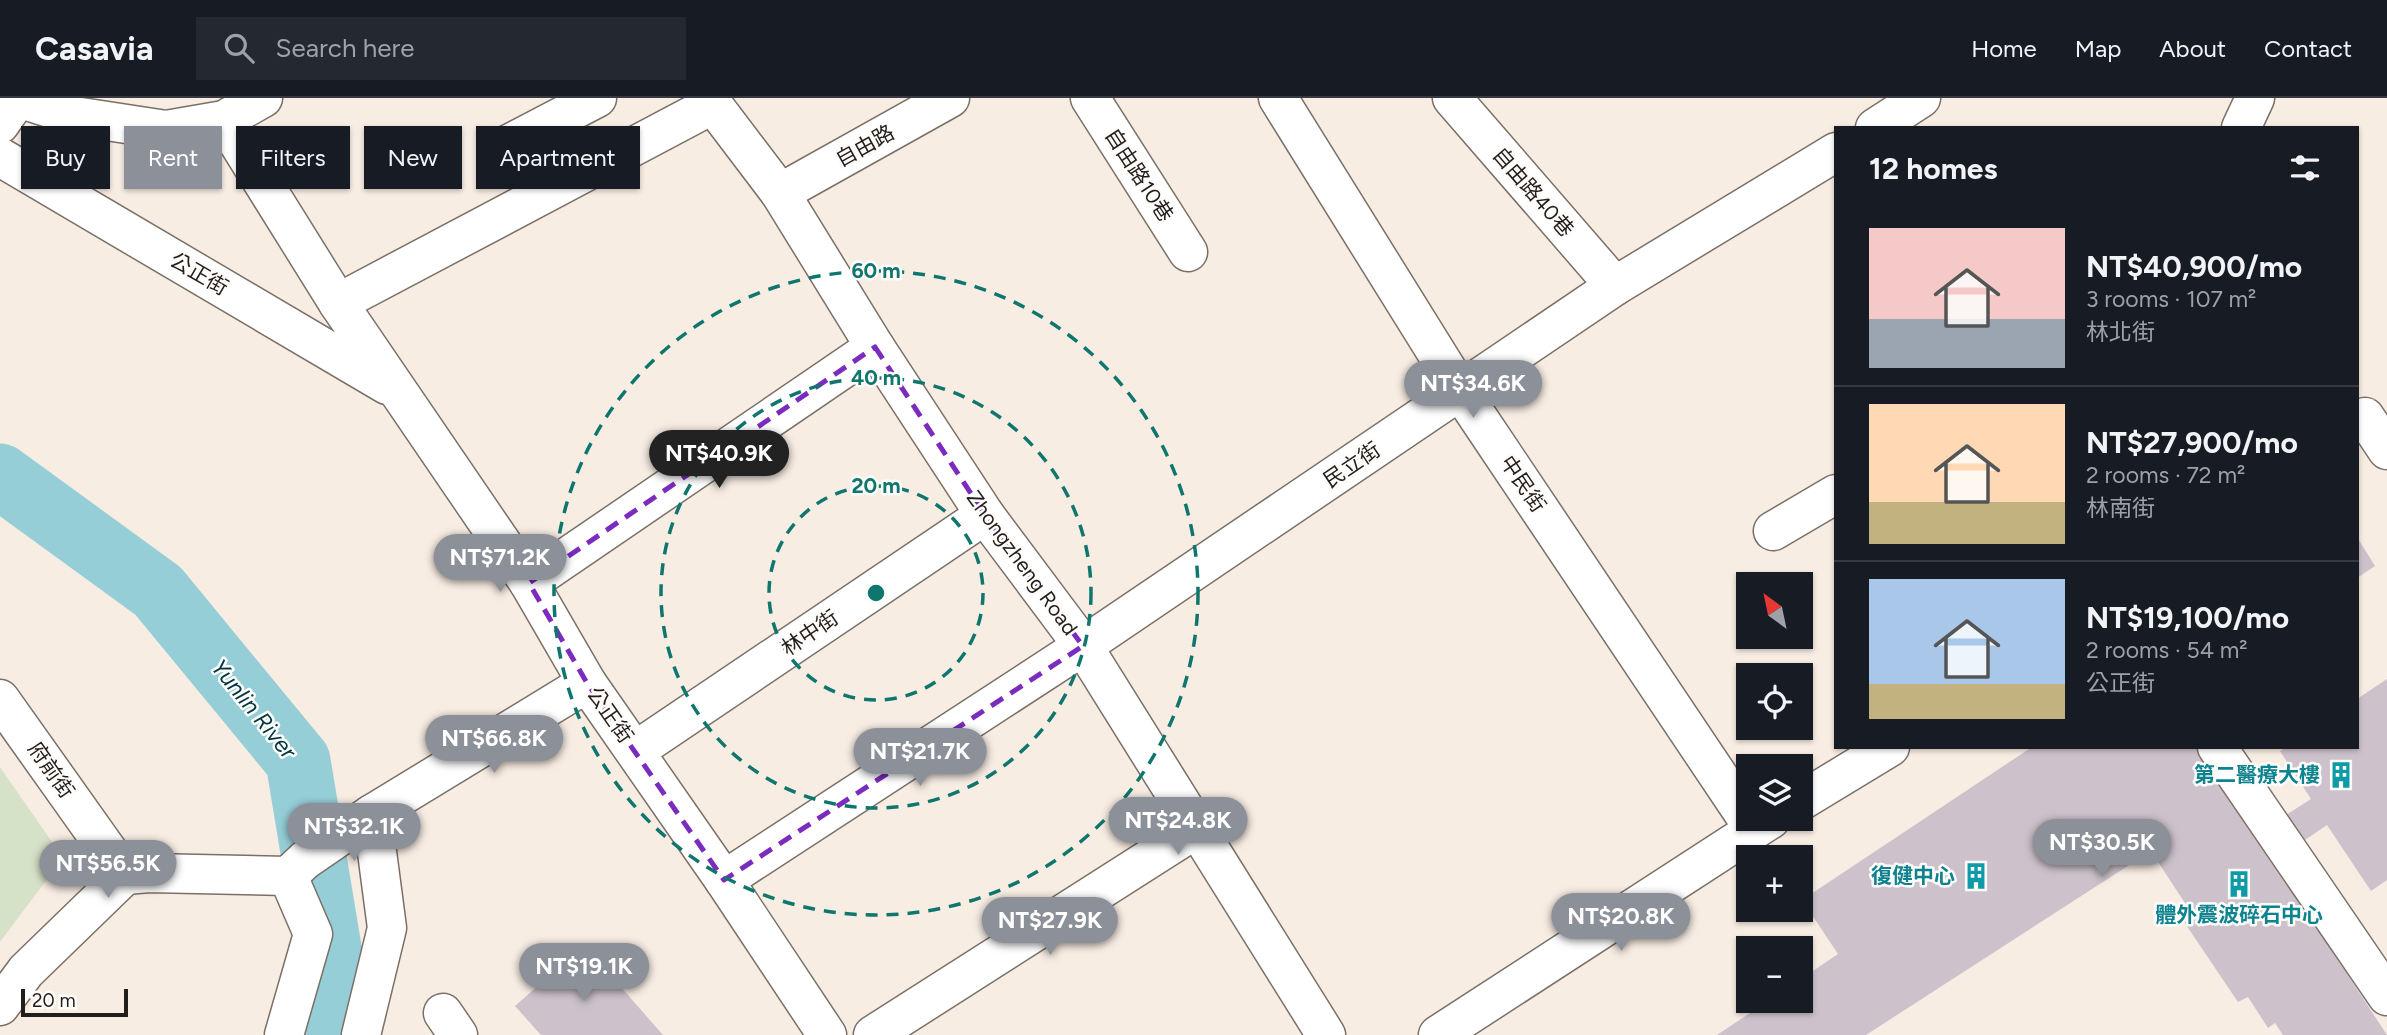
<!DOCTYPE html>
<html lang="en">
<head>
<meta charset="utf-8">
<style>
  :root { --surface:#171b24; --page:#242831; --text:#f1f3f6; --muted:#9ea1a6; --line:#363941; --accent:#8c9099 }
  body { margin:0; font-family:Figtree,"Noto Sans TC",sans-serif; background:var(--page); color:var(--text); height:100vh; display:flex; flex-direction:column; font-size:26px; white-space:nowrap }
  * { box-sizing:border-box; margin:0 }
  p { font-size:23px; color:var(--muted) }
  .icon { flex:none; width:38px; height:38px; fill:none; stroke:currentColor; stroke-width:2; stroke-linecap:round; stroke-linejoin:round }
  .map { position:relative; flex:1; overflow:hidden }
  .drawer { position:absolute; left:1834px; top:28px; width:525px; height:623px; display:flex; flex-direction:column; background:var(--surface); border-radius:0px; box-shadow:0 2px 5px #0004 }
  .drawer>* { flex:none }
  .banner { position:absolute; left:21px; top:28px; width:665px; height:63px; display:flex; gap:14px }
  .needle { width:46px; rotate:327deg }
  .tools { position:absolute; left:1736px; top:474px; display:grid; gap:14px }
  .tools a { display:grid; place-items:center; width:77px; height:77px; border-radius:0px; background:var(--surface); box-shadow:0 2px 5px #0004; font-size:35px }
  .scale { position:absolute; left:21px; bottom:18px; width:107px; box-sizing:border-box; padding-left:7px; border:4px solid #221e1b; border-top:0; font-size:19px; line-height:24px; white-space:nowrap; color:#221e1b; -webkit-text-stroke:5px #fefcfa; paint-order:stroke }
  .price { position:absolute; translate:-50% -60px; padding:0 16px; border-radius:24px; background:var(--accent); color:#fff; font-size:23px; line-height:46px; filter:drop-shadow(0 2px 4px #0008) }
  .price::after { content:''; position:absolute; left:50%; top:42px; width:21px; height:16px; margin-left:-10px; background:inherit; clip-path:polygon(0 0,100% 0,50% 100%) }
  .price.selected { background:#222; color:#fff }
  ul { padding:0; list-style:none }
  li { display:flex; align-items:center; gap:21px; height:175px; padding:0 35px }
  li+li { border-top:2px solid var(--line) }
  li span { display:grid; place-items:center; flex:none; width:196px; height:140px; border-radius:0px; color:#555 }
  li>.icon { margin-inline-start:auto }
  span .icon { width:84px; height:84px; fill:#fffc; stroke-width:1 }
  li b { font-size:30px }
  h2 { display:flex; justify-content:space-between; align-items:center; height:84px; padding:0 35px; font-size:30px }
  .chip { padding:0 24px; border-radius:0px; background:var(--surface); box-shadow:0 2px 5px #0004; font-size:24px; line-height:63px }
  .chip.selected { background:var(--accent); color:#fff }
  header { display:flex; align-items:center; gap:42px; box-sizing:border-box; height:98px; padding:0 35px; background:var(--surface); border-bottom:2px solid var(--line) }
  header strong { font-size:33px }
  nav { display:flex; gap:38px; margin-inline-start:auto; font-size:24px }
  .search { width:490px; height:63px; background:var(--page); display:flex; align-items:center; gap:18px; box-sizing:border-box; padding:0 24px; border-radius:0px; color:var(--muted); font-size:26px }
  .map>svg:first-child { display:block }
  .green { fill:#d6e2c8 }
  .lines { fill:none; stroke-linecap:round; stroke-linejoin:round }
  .river { stroke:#96ced8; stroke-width:65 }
  .building { fill:#cdc2cb }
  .minor-casing { stroke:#7a7067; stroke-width:41 }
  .minor { stroke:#fff; stroke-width:38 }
  .marked { fill:none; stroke:#7b2cbf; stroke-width:5; stroke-dasharray:14 9; stroke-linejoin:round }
  .ring { fill:none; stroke:#0f766e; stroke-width:3.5; stroke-dasharray:12 9 }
  .labels { text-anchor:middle; stroke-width:5; stroke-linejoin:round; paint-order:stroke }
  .street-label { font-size:21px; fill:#221e1b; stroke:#fefcfa }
  .culture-label { font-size:21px; font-weight:bold; fill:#0d838f; stroke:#fefcfa; text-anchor:end }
  .water-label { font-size:23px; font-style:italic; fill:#00373f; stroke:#fefcfa }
  .centre { fill:#0f766e; stroke:#fefcfa; stroke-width:3.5 }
  .ring-label { font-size:21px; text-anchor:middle; font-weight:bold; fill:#0f766e; stroke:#fefcfa; stroke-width:5; stroke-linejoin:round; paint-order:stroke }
</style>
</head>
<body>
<header>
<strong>Casavia</strong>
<div class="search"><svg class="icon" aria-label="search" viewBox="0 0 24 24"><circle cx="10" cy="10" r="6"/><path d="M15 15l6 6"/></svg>Search here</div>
<nav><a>Home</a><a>Map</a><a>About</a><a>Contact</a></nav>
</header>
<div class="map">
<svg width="2387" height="937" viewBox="0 0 2387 937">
  <rect width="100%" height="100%" fill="#f8ede3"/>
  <!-- green -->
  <path class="green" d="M0 669 63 760 0 844Z"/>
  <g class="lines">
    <!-- river -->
    <path class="river" d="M0 378 158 493 298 663 332 868 314 937"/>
  </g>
  <!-- building -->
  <g class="building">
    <path d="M2357 439 2375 468 2357 480Z"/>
    <path d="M2387 581V782L2371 793 2327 727 2286 755 2317 830 2387 937H2283L2275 925 2268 930 2248 899 2238 904 2182 821 2192 816 2151 753 1866 937H1717L1768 903H1801V881L1838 856 1802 802 2032 649H2206L2264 731 2311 701 2280 653 2286 649H2357V601Z"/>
    <path d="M584 847 663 937H541L515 908Z"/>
  </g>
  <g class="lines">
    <defs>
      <g id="minor">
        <path d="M708 0 780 95 875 249 985 417 1083 548 1326 937"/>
        <path d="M1090 0 1188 154"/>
        <path d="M1278 0 1461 294 1754 731"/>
        <path d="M1452 0 1615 188"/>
        <path d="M224 22 338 205 529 485 587 585 724 782 827 937"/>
        <path d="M0 26 18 0 74 18 166 32 224 22 263 0"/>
        <path d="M1875 30 1921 0"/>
        <path d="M2241 30 2255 0"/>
        <path d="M501 50 597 0"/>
        <path d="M0 59 387 287"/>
        <path d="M780 95 950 0"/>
        <path d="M338 205 712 7"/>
        <path d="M2365 319 2387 352"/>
        <path d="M1773 433 1836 396"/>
        <path d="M529 485 875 249"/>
        <path d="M0 601 125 777 149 775 288 778 305 762 372 716 587 585"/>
        <path d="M2217 649 2387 898"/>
        <path d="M635 653 985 417"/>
        <path d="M1801 703 1890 649"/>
        <path d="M724 782 1083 548 1615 188 1836 54"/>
        <path d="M0 908 26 873 125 777"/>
        <path d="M443 915 458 937"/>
        <path d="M284 937 313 836 288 778"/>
        <path d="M361 937 387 830 372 716"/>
        <path d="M873 937 1196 731"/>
        <path d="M1438 937 1771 721"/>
      </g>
    </defs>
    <!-- minor casing -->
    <use href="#minor" class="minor-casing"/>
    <!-- minor -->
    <use href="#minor" class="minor"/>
  </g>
  <!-- marked area -->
  <path class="marked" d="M875 249 985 417 1083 548 724 782 587 585 529 485Z"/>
  <!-- distance rings -->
  <g class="ring">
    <circle cx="876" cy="495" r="107"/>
    <circle cx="876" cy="495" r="215"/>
    <circle cx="876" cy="495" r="322"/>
  </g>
  <!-- icons -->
  <defs>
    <symbol id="building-bare" viewBox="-9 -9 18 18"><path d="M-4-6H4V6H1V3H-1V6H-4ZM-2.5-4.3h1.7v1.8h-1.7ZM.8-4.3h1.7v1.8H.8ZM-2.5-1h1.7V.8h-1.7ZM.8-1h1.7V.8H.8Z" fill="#0f9aa8" stroke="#fefcfa" stroke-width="2.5" paint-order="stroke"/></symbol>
  </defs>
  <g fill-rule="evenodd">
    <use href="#building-bare" x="2322" y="658" width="38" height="38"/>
    <use href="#building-bare" x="1957" y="759" width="38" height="38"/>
    <use href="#building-bare" x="2220" y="767" width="38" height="38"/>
  </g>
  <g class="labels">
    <!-- street labels -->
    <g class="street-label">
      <text transform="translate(865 48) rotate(-29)" y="7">自由路</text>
      <text transform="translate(1139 77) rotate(57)" y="7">自由路10巷</text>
      <text transform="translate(1533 94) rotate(49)" y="7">自由路40巷</text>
      <text transform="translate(199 176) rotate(30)" y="7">公正街</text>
      <text transform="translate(1352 367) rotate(-34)" y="7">民立街</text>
      <text transform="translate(1523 386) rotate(56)" y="7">中民街</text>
      <text transform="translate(1022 465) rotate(54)" y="7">Zhongzheng Road</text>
      <text transform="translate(810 535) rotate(-34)" y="7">林中街</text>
      <text transform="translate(610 617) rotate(55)" y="7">公正街</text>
      <text transform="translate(51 672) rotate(55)" y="7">府前街</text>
    </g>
    <!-- culture labels -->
    <g class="culture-label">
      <text x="2320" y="684">第二醫療大樓</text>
      <text x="1955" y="785">復健中心</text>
      <text x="2239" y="824" text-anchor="middle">體外震波碎石中心</text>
    </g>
    <!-- water labels -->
    <g class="water-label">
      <text transform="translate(254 611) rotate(51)" y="8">Yunlin River</text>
    </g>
  </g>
  <circle cx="876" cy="495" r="10" class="centre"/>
  <g class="ring-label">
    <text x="876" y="180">60 m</text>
    <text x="876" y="287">40 m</text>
    <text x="876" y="395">20 m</text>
  </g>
</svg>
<div class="tools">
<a><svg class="needle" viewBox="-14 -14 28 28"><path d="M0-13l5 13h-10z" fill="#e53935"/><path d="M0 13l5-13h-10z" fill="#9ea1a6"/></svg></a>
<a><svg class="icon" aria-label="locate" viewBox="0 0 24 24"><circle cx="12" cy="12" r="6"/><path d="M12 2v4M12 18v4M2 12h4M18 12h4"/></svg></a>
<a><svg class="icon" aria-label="layers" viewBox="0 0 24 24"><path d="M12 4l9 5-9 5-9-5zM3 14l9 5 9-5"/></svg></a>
<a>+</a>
<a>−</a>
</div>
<div class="scale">20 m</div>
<b class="price" style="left:1473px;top:322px">NT$34.6K</b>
<b class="price selected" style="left:719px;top:392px">NT$40.9K</b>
<b class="price" style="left:500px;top:496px">NT$71.2K</b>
<b class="price" style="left:494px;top:677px">NT$66.8K</b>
<b class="price" style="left:920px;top:690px">NT$21.7K</b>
<b class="price" style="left:1178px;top:759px">NT$24.8K</b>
<b class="price" style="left:354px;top:765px">NT$32.1K</b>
<b class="price" style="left:2102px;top:781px">NT$30.5K</b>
<b class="price" style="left:108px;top:802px">NT$56.5K</b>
<b class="price" style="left:1621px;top:855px">NT$20.8K</b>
<b class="price" style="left:1050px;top:859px">NT$27.9K</b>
<b class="price" style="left:584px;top:905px">NT$19.1K</b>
<div class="banner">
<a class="chip">Buy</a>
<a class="chip selected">Rent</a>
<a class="chip">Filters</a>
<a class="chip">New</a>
<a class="chip">Apartment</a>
</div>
<section class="drawer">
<h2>12 homes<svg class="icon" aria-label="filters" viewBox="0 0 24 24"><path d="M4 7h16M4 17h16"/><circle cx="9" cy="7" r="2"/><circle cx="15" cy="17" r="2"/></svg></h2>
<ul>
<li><span style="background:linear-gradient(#f6c9c9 65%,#9aa5b1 0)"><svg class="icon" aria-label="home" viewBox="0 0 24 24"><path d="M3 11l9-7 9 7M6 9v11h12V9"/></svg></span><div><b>NT$40,900/mo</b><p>3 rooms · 107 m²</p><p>林北街</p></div></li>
<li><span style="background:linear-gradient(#ffd9b3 70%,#c2b280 0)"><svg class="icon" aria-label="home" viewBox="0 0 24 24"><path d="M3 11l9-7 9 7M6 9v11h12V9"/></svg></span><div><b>NT$27,900/mo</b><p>2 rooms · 72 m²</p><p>林南街</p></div></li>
<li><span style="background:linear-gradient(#a9c7e8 75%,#c2b280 0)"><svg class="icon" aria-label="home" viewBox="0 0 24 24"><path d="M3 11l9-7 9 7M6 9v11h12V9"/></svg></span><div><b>NT$19,100/mo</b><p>2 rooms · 54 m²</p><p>公正街</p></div></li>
</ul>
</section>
</div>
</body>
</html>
